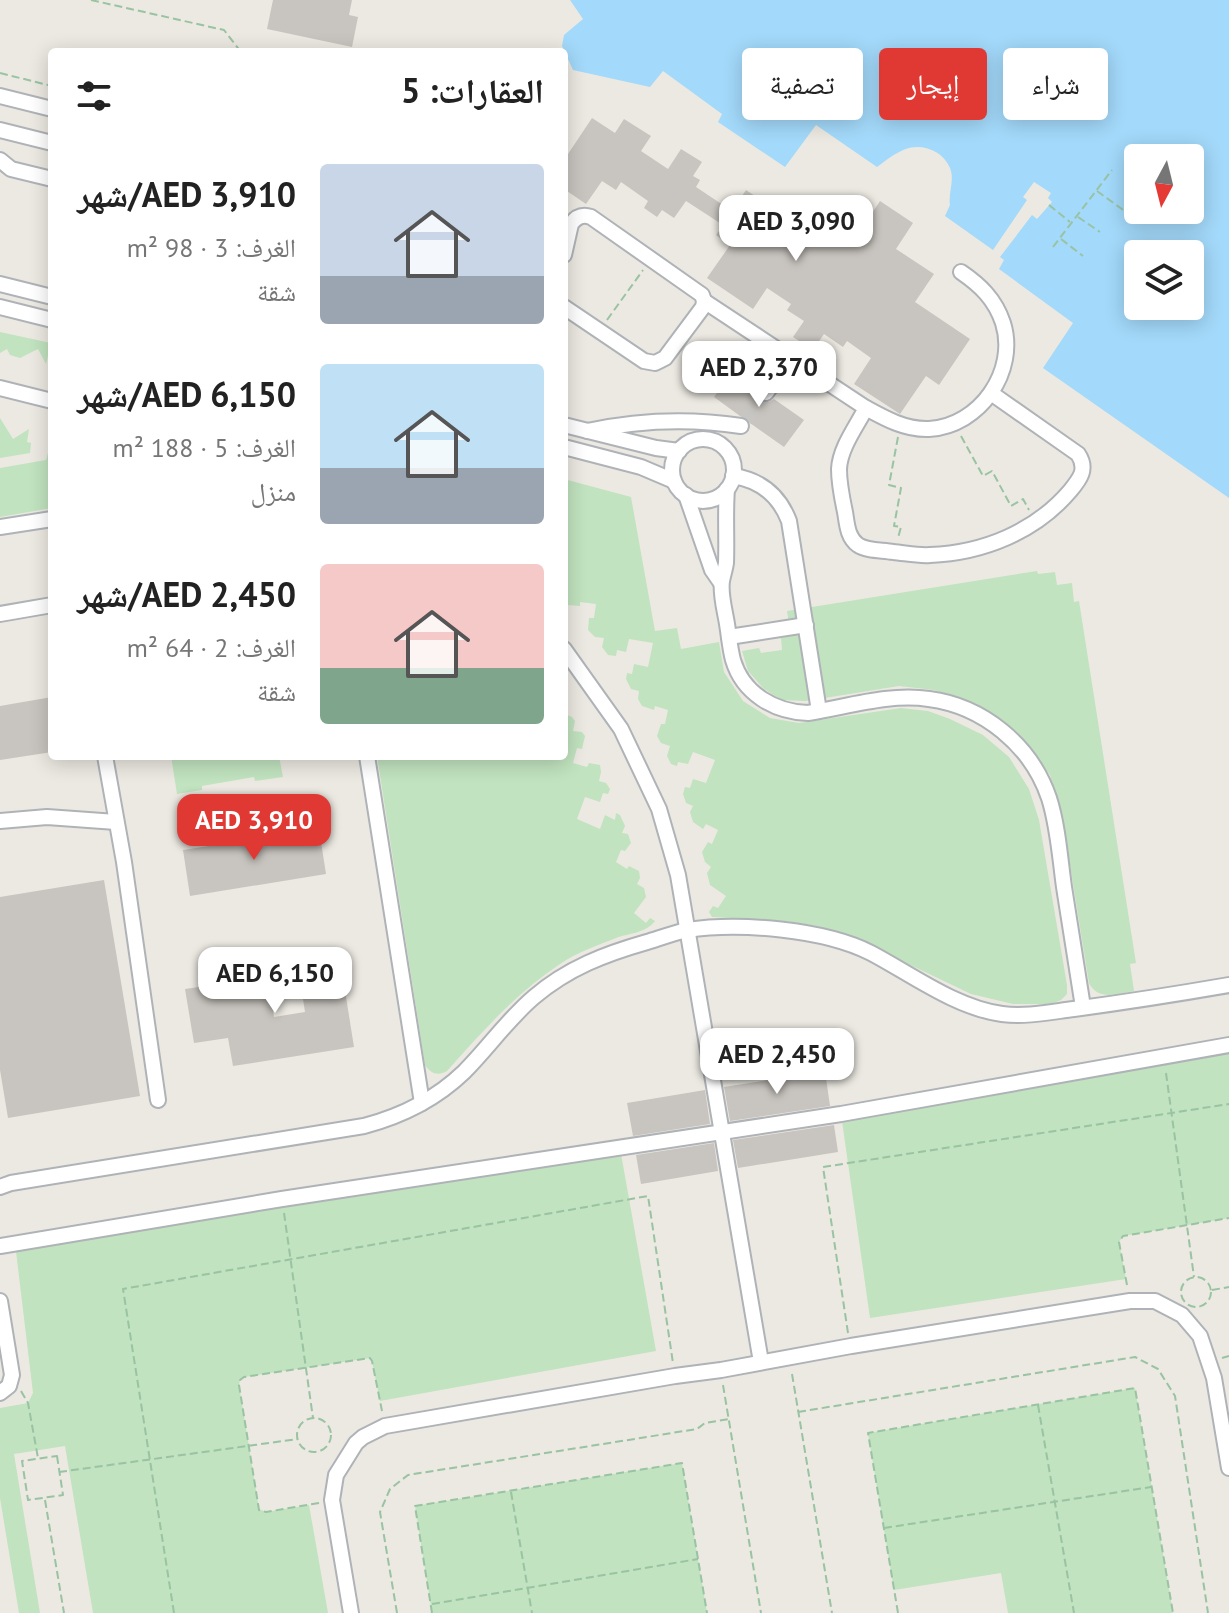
<!DOCTYPE html>
<html lang="ar">
<head>
<meta charset="utf-8">
<style>
  :root { --surface:#fff; --page:#f6f6f6; --text:#222; --muted:#767676; --accent:#e03934 }
  body { margin:0; font-family:"PT Sans","Noto Naskh Arabic",sans-serif; background:var(--page); color:var(--text); direction:rtl; height:100vh; display:flex; flex-direction:column; font-size:30px; white-space:nowrap }
  * { box-sizing:border-box; margin:0 }
  p { font-size:26px; color:var(--muted) }
  .icon { flex:none; width:44px; height:44px; fill:none; stroke:currentColor; stroke-width:2; stroke-linecap:round; stroke-linejoin:round }
  .map { position:relative; flex:1; overflow:hidden; direction:ltr }
  .panel { position:absolute; left:48px; top:48px; width:520px; height:712px; display:flex; flex-direction:column; background:var(--surface); border-radius:8px; box-shadow:0 4px 20px #0003; direction:rtl }
  .panel>* { flex:none }
  .guide { position:absolute; left:592px; top:48px; width:516px; height:72px; direction:rtl; display:flex; gap:16px }
  .needle { width:52px; rotate:187deg }
  .buttons { position:absolute; left:1124px; top:144px; display:grid; gap:16px }
  .buttons a { display:grid; place-items:center; width:80px; height:80px; border-radius:8px; background:var(--surface); box-shadow:0 4px 20px #0003; font-size:40px }
  .price { position:absolute; translate:-50% -68px; padding:0 18px; border-radius:16px; background:#fff; color:#222; font-size:26px; line-height:52px; filter:drop-shadow(0 2px 4px #0008) }
  .price::after { content:''; position:absolute; left:50%; top:48px; width:24px; height:18px; margin-left:-12px; background:inherit; clip-path:polygon(0 0,100% 0,50% 100%) }
  .price.on { background:var(--accent); color:#fff }
  ul { padding:0; list-style:none }
  li { display:flex; align-items:center; gap:24px; height:200px; padding:0 24px }
  li span { display:grid; place-items:center; flex:none; width:224px; height:160px; border-radius:8px; color:#555 }
  li>.icon { margin-inline-start:auto }
  span .icon { width:96px; height:96px; fill:#fffc; stroke-width:1 }
  li b { font-size:34px }
  h2 { display:flex; justify-content:space-between; align-items:center; height:96px; padding:0 24px; font-size:34px }
  .chip { padding:0 28px; border-radius:8px; background:var(--surface); box-shadow:0 4px 20px #0003; font-size:28px; line-height:72px }
  .chip.on { background:var(--accent); color:#fff }
  .map>svg:first-child { display:block }
  .green { fill:#c1e3bf }
  .water { fill:#a3d9fa; fill-rule:evenodd }
  .building { fill:#c8c4bf }
  .lines { fill:none; stroke-linecap:round; stroke-linejoin:round }
  .minor-tunnel { stroke:#c8c6c2; stroke-width:14; stroke-dasharray:14 7; stroke-linecap:butt }
  .minor-casing { stroke:#afb3b7; stroke-width:18 }
  .path { stroke:#99c3a2; stroke-width:2; stroke-dasharray:8 4; stroke-linecap:butt }
  .minor { stroke:#fff; stroke-width:14 }
</style>
</head>
<body>
<div class="map">
<svg width="1229" height="1613" viewBox="0 0 1229 1613">
  <rect width="100%" height="100%" fill="#ece9e2"/>
  <!-- green -->
  <g class="green">
    <path d="M0 332 51 343 46 364 38 349 20 358 10 355 7 349 0 353Z"/>
    <path d="M0 418 13 439 29 429 27 442 31 443 30 453 0 458Z"/>
    <path d="M48 453 52 454V508L0 517V468L46 460Z"/>
    <path d="M564 479 631 497 655 631 677 628 681 649 719 642 724 672 743 701 770 718 799 723 901 708 928 711 950 719 983 735 1009 757 1029 789 1039 820 1067 985V994L1061 1000 1051 1004H1013L971 994 854 938 817 926 785 921 712 917 709 912 713 906 718 908 726 896 710 885 707 873 711 867 705 862 702 852 708 842 712 844 718 830 706 824 703 829 693 822 690 812 693 806 686 803 683 794 685 787 690 788 693 779 706 783 715 760 693 752 688 764 678 762 677 766 671 764 667 756 670 746 661 743 657 736 661 724H665L668 710 655 706 654 710 642 706 638 699 639 691 631 689 626 679 627 673 632 674 634 664 648 667 653 643 629 639 626 652 617 650 616 656 608 655 602 647 604 638 595 637 588 630 589 618H594L596 604 580 602V606L567 605 564 600V564L567 563 566 541H564Z"/>
    <path d="M1037 571 1038 574 1055 572 1057 585 1072 583 1074 602 1079 601 1136 963 1130 964 1134 991C1117 994 1098 1001 1089 983L1067 847 1050 775 1017 732 977 704 934 690 899 686 806 701 781 700 763 688 748 671 742 651 759 648 761 653 782 650 781 638 791 636 787 611Z"/>
    <path d="M567 715 572 717 575 721 573 731 582 732 585 736 582 749 577 748 573 763 587 767 589 763 600 765 601 772 599 781 606 783 610 789 608 794 603 793 600 802 585 797 577 819 600 829 605 815 615 820 616 813 620 815 625 826 622 833 628 834 631 843 625 851 621 850 616 862 627 869 629 866 639 871 640 878 637 884 644 888 646 897 634 913 646 923 650 918 655 921C646 933 630 933 616 938 598 945 576 953 560 964 516 993 482 1032 447 1071 438 1076 431 1074 425 1065L377 756H564V721H566Z"/>
    <path d="M171 756H279L283 777 255 781 254 777 202 786V790L177 794Z"/>
    <path d="M1229 1049V1218L1123 1236 1119 1242 1126 1279 870 1318 841 1114Z"/>
    <path d="M620 1148 656 1351 380 1401 372 1361 370 1358 244 1377 240 1380 239 1385 259 1509 266 1512 309 1505 328 1613H93L65 1446 14 1454 40 1613H19L0 1498V1408L28 1403 33 1393 15 1243Z"/>
    <path d="M1135 1388 1173 1613H1008L1001 1573 894 1590 868 1433Z"/>
    <path d="M682 1463 707 1613H432L415 1506Z"/>
  </g>
  <!-- water -->
  <path class="water" d="M570 0H1229V498L1043 368 1073 323 999 269 1004 260 1000 257 1032 215 1037 219 1052 202 1048 198 1051 193 1034 182 1023 197 1027 200 993 250 945 216 950 205C948 193 955 180 950 168 943 150 920 142 903 150 894 154 885 161 877 167L816 125 785 167 718 122 722 114 663 71 650 87 573 70 562 46 564 35 583 19ZM1138 158H1190V210H1138ZM1138 254H1190V306H1138Z"/>
  <!-- building -->
  <g class="building">
    <path d="M273 0H352L349 15 358 17 352 47 267 29Z"/>
    <path d="M592 118 615 133 624 119 651 136 641 151 668 169 681 149 702 162 693 176 700 180 696 187 732 211 746 190 808 231 827 203 863 227 880 201 913 223 896 249 934 274 915 302 970 339 939 385 926 376 900 414 897 412 854 384 871 358 847 341 843 347 824 334 813 350 793 337 804 321 787 310 791 304 767 288 753 309 707 278 730 245 716 235 723 225 686 201 674 218 662 210 657 217 644 208 648 201 621 182 616 190 602 181 586 204 564 189V160Z"/>
    <path d="M734 370 758 387 757 396 761 401 769 402 774 399 804 420 784 447 750 423 746 418 740 416 714 397Z"/>
    <path d="M52 697V752L0 760V706Z"/>
    <path d="M319 829 326 874 190 896 183 850Z"/>
    <path d="M104 880 140 1096 8 1118 0 1070V897Z"/>
    <path d="M339 953 354 1047 233 1066 228 1038 194 1043 185 989 268 977 274 1017 305 1012 297 960Z"/>
    <path d="M825 1071 830 1106 730 1121 724 1087Z"/>
    <path d="M705 1090 710 1124 633 1136 627 1103Z"/>
    <path d="M834 1125 838 1152 738 1168 733 1140Z"/>
    <path d="M714 1143 718 1171 641 1184 636 1155Z"/>
  </g>
  <g class="lines">
    <!-- minor-tunnel -->
    <path class="minor-tunnel" d="M746 420 766 393"/>
    <defs>
      <g id="minor">
        <path d="M0 96 52 109"/>
        <path d="M0 130 52 143"/>
        <path d="M0 160 11 169 52 179"/>
        <path d="M564 255 571 224C576 217 582 214 591 217L702 295 704 301 703 307 665 358 655 363 644 361 564 307"/>
        <path d="M0 284 52 297"/>
        <path d="M704 301 866 408C886 419 906 430 929 429 980 426 1018 371 1003 323 995 299 980 285 961 272"/>
        <path d="M0 307 52 320"/>
        <path d="M0 388 52 401"/>
        <path d="M766 393 792 358"/>
        <path d="M866 408C856 427 840 448 839 469 839 483 842 498 845 512 847 523 847 537 858 545 867 551 883 550 893 552 905 553 918 556 930 555 983 553 1035 532 1070 491 1080 479 1088 469 1078 454L991 393"/>
        <path d="M564 425 656 448 679 451"/>
        <path d="M587 431C639 420 689 418 741 426"/>
        <circle cx="703" cy="470" r="31"/>
        <path d="M564 447 641 467 674 481"/>
        <path d="M733 476C760 480 779 495 789 521L819 711"/>
        <path d="M727 489C725 514 727 538 726 563 725 570 723 575 722 581 720 594 725 611 727 624 729 636 730 649 733 660 743 694 775 712 808 713 847 707 889 693 929 699 983 706 1031 745 1049 798 1058 826 1060 858 1064 887 1070 927 1077 967 1083 1007"/>
        <path d="M686 495 712 570 721 583"/>
        <path d="M0 527 52 519"/>
        <path d="M0 614 52 605"/>
        <path d="M729 637 806 625"/>
        <path d="M564 649 621 729 659 809 678 875 761 1362"/>
        <path d="M105 756 124 862 158 1100"/>
        <path d="M367 756 422 1103"/>
        <path d="M0 821 47 817 116 822"/>
        <path d="M0 1187 11 1183 364 1126C402 1116 436 1099 464 1072 488 1048 508 1019 534 997 568 968 605 954 647 942 660 938 674 933 687 930 739 922 824 929 871 953 911 974 956 1008 1002 1014 1026 1017 1050 1012 1074 1009 1126 1002 1177 994 1229 985"/>
        <path d="M0 1246 282 1199 841 1114 1229 1045"/>
        <path d="M0 1301 12 1375 9 1386 0 1393"/>
        <path d="M351 1613 332 1500 336 1475 356 1443 363 1437 385 1426 675 1376 721 1370 851 1346 1130 1301H1155L1182 1315 1200 1336 1214 1378 1229 1468"/>
      </g>
    </defs>
    <!-- minor casing -->
    <use href="#minor" class="minor-casing"/>
    <!-- path -->
    <g class="path">
      <path d="M91 0 224 30 241 52"/>
      <path d="M0 73 52 86"/>
      <path d="M1097 191 1137 220"/>
      <path d="M1049 205 1070 222"/>
      <path d="M1078 217 1100 232"/>
      <path d="M1061 239 1083 256"/>
      <path d="M1053 247 1112 170"/>
      <path d="M607 320 643 270"/>
      <path d="M961 436 983 476 992 471 1011 506 1023 499 1029 510"/>
      <path d="M898 437 889 485 901 488 894 526 901 527 898 538"/>
      <path d="M1166 1073 1194 1277"/>
      <path d="M284 1213 313 1418"/>
      <circle cx="1196" cy="1292" r="15"/>
      <path d="M1127 1285 1119 1242 1123 1236 1229 1218"/>
      <path d="M1212 1290 1229 1287"/>
      <path d="M848 1333 823 1167 1229 1104"/>
      <path d="M1222 1358 1229 1356"/>
      <path d="M792 1374 832 1613"/>
      <path d="M723 1385 761 1613"/>
      <path d="M21 1391 28 1403 38 1458"/>
      <path d="M1038 1405 1074 1613"/>
      <path d="M798 1412 1135 1357 1158 1369 1175 1396 1208 1613"/>
      <circle cx="314" cy="1435" r="17"/>
      <path d="M57 1456 63 1495 28 1500 22 1461Z"/>
      <path d="M59 1472 298 1439"/>
      <path d="M511 1492 532 1613"/>
      <path d="M45 1500 64 1613"/>
      <path d="M319 1503 266 1512 259 1510 239 1385 240 1380 244 1377 370 1358 372 1361 382 1411"/>
      <path d="M884 1528 1151 1487"/>
      <path d="M432 1604 698 1559"/>
      <path d="M174 1613 123 1289 648 1196 673 1363"/>
      <path d="M397 1613 380 1512 390 1489 408 1475 697 1429 705 1423 729 1419"/>
      <path d="M432 1613 415 1506 682 1463 707 1613"/>
      <path d="M898 1613 868 1433 1135 1388 1173 1613"/>
    </g>
    <!-- minor -->
    <use href="#minor" class="minor"/>
  </g>
</svg>
<div class="buttons">
<a><svg class="needle" viewBox="-14 -14 28 28"><path d="M0-13l5 13h-10z" fill="#e53935"/><path d="M0 13l5-13h-10z" fill="#767676"/></svg></a>
<a><svg class="icon" aria-label="layers" viewBox="0 0 24 24"><path d="M12 4l9 5-9 5-9-5zM3 14l9 5 9-5"/></svg></a>
</div>
<b class="price" style="left:796px;top:263px">AED 3,090</b>
<b class="price" style="left:759px;top:409px">AED 2,370</b>
<b class="price on" style="left:254px;top:862px">AED 3,910</b>
<b class="price" style="left:275px;top:1015px">AED 6,150</b>
<b class="price" style="left:777px;top:1096px">AED 2,450</b>
<div class="guide">
<a class="chip">شراء</a>
<a class="chip on">إيجار</a>
<a class="chip">تصفية</a>
</div>
<section class="panel">
<h2>العقارات: 5<svg class="icon" aria-label="filters" viewBox="0 0 24 24"><path d="M4 7h16M4 17h16"/><circle cx="9" cy="7" r="2"/><circle cx="15" cy="17" r="2"/></svg></h2>
<ul>
<li><span style="background:linear-gradient(#c9d6e8 70%,#9aa5b1 0)"><svg class="icon" aria-label="home" viewBox="0 0 24 24"><path d="M3 11l9-7 9 7M6 9v11h12V9"/></svg></span><div><b>AED 3,910/شهر</b><p>الغرف: 3 · 98 m²</p><p>شقة</p></div></li>
<li><span style="background:linear-gradient(#bfe0f5 65%,#9aa5b1 0)"><svg class="icon" aria-label="home" viewBox="0 0 24 24"><path d="M3 11l9-7 9 7M6 9v11h12V9"/></svg></span><div><b>AED 6,150/شهر</b><p>الغرف: 5 · 188 m²</p><p>منزل</p></div></li>
<li><span style="background:linear-gradient(#f6c9c9 65%,#7fa58c 0)"><svg class="icon" aria-label="home" viewBox="0 0 24 24"><path d="M3 11l9-7 9 7M6 9v11h12V9"/></svg></span><div><b>AED 2,450/شهر</b><p>الغرف: 2 · 64 m²</p><p>شقة</p></div></li>
</ul>
</section>
</div>
</body>
</html>
